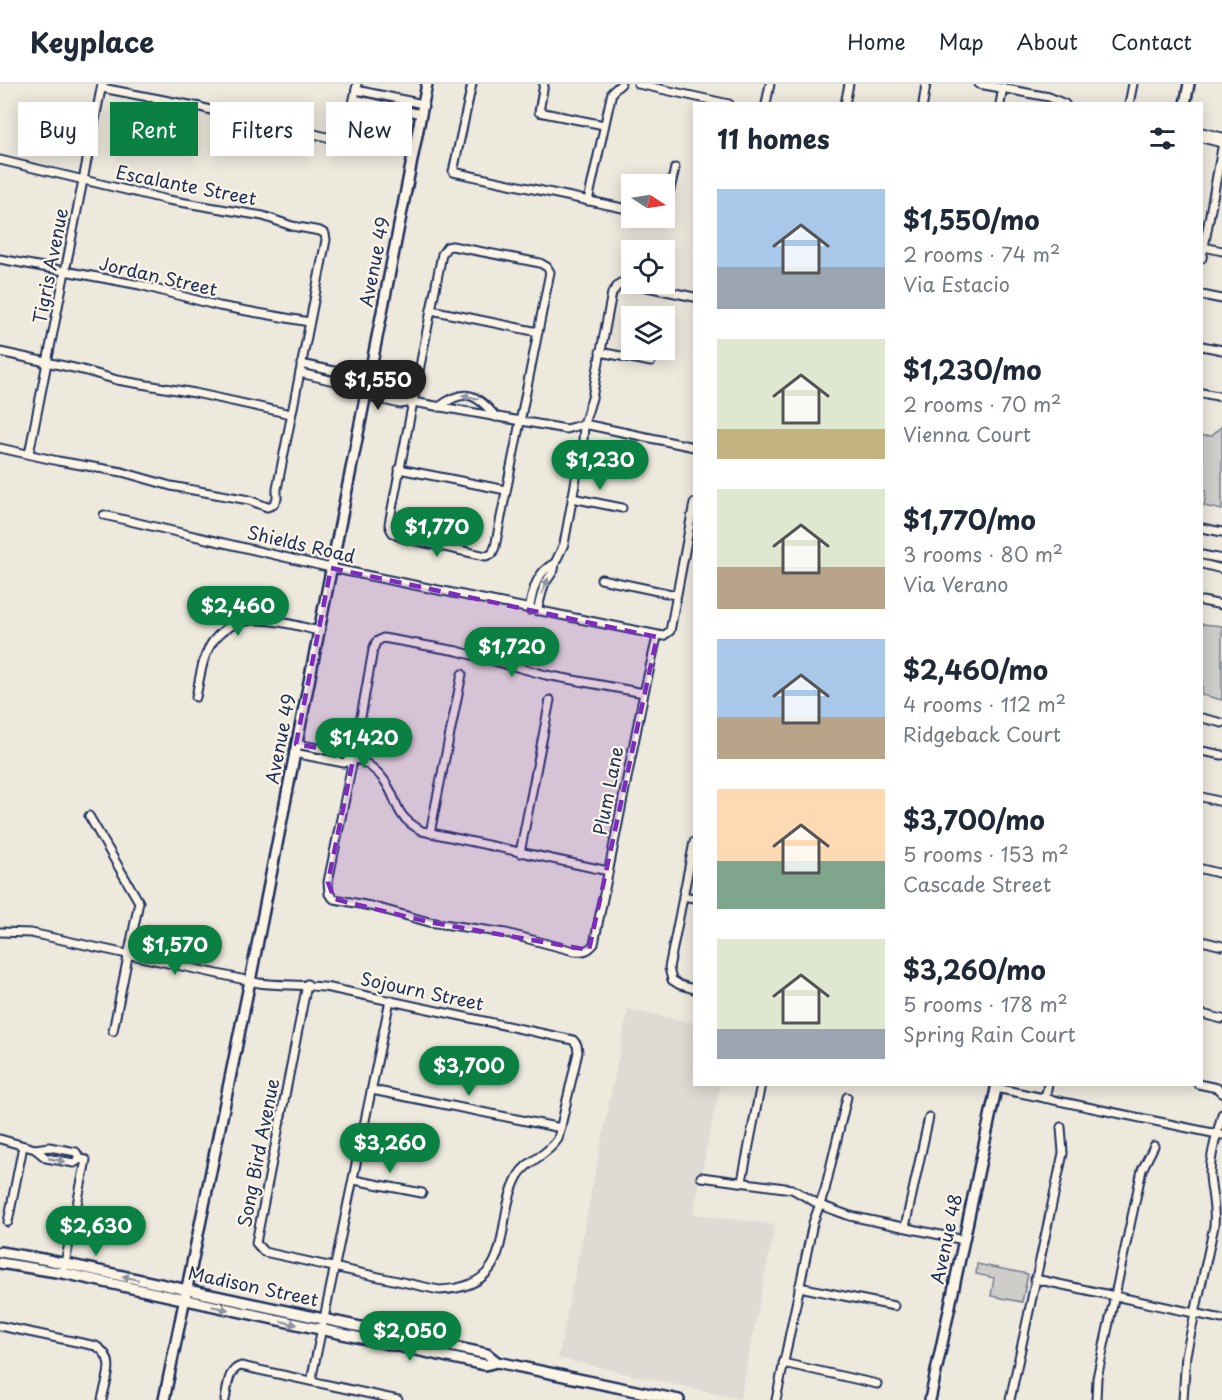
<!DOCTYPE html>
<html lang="en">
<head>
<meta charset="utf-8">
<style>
  :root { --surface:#fff; --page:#f6f6f7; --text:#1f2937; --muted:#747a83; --line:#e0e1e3; --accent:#0b8043 }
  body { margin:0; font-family:"Playpen Sans",sans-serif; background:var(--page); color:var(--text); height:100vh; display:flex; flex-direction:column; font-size:22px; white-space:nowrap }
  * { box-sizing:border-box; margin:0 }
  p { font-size:20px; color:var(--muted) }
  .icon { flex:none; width:33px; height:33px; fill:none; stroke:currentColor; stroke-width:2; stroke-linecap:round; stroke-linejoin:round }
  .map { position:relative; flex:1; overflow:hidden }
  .side { position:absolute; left:693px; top:18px; width:510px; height:984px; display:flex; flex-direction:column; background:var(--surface); border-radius:0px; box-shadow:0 3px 15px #0003 }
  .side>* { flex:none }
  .hud { position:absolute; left:18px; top:18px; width:570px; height:54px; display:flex; gap:12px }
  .needle { width:39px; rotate:102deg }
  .fabs { position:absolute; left:621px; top:90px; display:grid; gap:12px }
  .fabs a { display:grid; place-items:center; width:54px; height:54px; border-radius:0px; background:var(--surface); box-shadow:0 3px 15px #0003; font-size:30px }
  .price { position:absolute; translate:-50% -51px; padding:0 14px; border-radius:21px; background:var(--accent); color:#fff; font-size:20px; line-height:39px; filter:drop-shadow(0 2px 3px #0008) }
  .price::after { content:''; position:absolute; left:50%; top:36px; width:18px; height:14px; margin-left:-9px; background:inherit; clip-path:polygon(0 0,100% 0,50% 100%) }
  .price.current { background:#222; color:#fff }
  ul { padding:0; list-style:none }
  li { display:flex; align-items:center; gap:18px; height:150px; padding:0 24px }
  li span { display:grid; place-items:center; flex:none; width:168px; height:120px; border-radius:0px; color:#555 }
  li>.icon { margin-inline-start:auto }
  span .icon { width:72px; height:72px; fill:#fffc; stroke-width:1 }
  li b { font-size:26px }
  h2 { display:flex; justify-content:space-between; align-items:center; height:72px; padding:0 24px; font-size:26px }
  .pill { padding:0 21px; border-radius:0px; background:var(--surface); box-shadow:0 3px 15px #0003; font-size:21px; line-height:54px }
  .pill.current { background:var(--accent); color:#fff }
  header { display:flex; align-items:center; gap:36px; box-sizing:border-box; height:84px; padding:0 30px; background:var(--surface); border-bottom:2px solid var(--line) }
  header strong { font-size:28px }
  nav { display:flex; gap:33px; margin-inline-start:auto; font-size:21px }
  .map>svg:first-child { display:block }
  .built { fill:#dedbd4 }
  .green { fill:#cfcdca; stroke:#757e94; stroke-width:1.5 }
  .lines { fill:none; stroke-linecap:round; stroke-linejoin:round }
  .street-casing { stroke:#1b2f5e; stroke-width:11 }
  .secondary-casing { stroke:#1b2f5e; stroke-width:14 }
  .street { stroke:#fcf5e5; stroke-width:7 }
  .secondary { stroke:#fcf5e5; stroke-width:9 }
  .oneway { fill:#8c92a2 }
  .marked { fill:#7b2cbf; fill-opacity:0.2; stroke:#7b2cbf; stroke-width:4.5; stroke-dasharray:12 8; stroke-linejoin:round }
  .labels { text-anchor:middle; stroke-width:4.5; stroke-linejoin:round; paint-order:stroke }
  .street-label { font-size:18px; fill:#1b2f5e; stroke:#fcf5e5 }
</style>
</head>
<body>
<header>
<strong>Keyplace</strong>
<nav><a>Home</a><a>Map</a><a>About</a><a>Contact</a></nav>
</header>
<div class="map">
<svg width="1222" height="1316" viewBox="0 0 1222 1316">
  <rect width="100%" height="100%" fill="#eee9dd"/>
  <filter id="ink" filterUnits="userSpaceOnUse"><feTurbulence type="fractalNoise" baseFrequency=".0167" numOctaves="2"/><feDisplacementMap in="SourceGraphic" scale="12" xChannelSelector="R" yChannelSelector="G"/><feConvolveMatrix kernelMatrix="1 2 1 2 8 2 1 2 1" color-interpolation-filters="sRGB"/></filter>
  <g filter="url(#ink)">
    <!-- built -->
    <path class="built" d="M628 925 694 939V1000L720 1001 693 1130 775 1141 740 1315 558 1274Z"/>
    <!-- green -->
    <g class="green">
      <path d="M1222 342V426L1204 422 1206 409 1202 400V352H1211Z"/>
      <path d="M1202 540 1222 542V616L1202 611Z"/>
      <path d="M977 1180 1028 1190 1022 1218 991 1212 994 1194 976 1190Z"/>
    </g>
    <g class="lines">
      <defs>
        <g id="street">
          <path d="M472 0 453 88 632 126"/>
          <path d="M544 0 539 28 604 41"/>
          <path d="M638 0 729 20"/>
          <path d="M979 0 1049 13 1065 20"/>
          <path d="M102 4 200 23 272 44 307 48 338 56H343L347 52 357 0"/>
          <path d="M356 6 423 20"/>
          <path d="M354 15 421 30"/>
          <path d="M766 20 770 0"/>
          <path d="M845 20 849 0"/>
          <path d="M923 20 926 0"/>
          <path d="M1000 20 1003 3"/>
          <path d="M1129 20 1133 0"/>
          <path d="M1202 48 1222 53"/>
          <path d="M1202 54 1222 59"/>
          <path d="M0 76 168 116 263 132 292 142 320 147 325 150 326 156 277 405V415L273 421 267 423 249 416 171 402 122 388 58 377 0 364"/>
          <path d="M588 117 612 8 621 0"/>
          <path d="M664 131 675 84"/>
          <path d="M452 162 540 179 547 183 550 188 495 463 492 470 486 472 403 454C394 451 391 449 389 440L442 170 447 163Z"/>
          <path d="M1204 163 1222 167"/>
          <path d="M1202 174 1222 64"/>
          <path d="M0 175 140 201 219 222 309 238"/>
          <path d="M633 200 694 213"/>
          <path d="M1202 211 1222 215"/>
          <path d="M431 226 538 248"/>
          <path d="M1202 262 1222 266"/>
          <path d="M0 268 83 286 117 296 195 309 291 330"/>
          <path d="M600 268 651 278"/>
          <path d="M301 280 362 293C376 309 396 308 413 318"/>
          <path d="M300 289 360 303 375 314 400 320 413 318 566 345 584 340 694 363"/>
          <path d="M1202 309 1222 313"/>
          <path d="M439 323C465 303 477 310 496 333"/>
          <path d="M29 370 102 0"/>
          <path d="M399 385 506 406"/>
          <path d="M572 414 622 424"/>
          <path d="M104 431 331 484 663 552 670 547 671 542 694 419"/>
          <path d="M1202 444 1222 448"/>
          <path d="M1202 471 1222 475"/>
          <path d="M1202 480 1222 485"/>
          <path d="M601 495 676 511"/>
          <path d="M1202 517 1222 521"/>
          <path d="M529 526C533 506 536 488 555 479"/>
          <path d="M537 527 544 501 554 486 555 479 564 460 583 357 584 340 592 314 612 209 620 199H632"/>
          <path d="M644 609 546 591 457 567 383 554 376 558 373 566 355 666 328 798 329 810 334 815 340 816 375 823 429 838 506 849 574 867C584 868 588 867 594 860L644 609 657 553"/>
          <path d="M196 613C200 594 202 571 214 556 240 523 285 539 319 547"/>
          <path d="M1202 634 1222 639"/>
          <path d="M296 660C326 666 365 669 384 696 401 720 391 729 422 747L608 787"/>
          <path d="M1202 667 1222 671"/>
          <path d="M294 669 344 679 353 675"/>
          <path d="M1202 713 1222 718"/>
          <path d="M89 732 139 818 113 947"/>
          <path d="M430 749 462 590"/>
          <path d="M694 758 669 884 672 896 680 901 694 905"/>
          <path d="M520 769 550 616"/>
          <path d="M1202 785 1222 790"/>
          <path d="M683 812 694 814"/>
          <path d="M0 848 31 849 259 899C283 902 306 900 330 904L573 956 577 961 578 968 558 1055C546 1073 527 1076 518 1092 492 1140 519 1203 439 1206L264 1168 256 1159 307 900"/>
          <path d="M1202 857 1222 862"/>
          <path d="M1202 930 1222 935"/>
          <path d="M1198 1000 1217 1004 1222 1009"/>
          <path d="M996 1004 1222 1051"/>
          <path d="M372 1006 561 1044"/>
          <path d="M1045 1014 1048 1000"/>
          <path d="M0 1055 35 1065 46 1074 74 1079 80 1075"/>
          <path d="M35 1065 49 1063 76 1068 80 1075"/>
          <path d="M701 1093 792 1105 820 1121 850 1132 964 1156"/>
          <path d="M354 1096 422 1109"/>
          <path d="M742 1097 761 1000"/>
          <path d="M8 1138 23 1062"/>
          <path d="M905 1143 929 1033"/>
          <path d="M64 1184 86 1076 80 1075"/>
          <path d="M1035 1195 1222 1235"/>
          <path d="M799 1203 894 1222"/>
          <path d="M0 1242 96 1262C118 1275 106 1295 102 1316"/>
          <path d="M783 1279 877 1300"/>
          <path d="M311 1297 390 916"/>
          <path d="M225 1316C228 1303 227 1286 241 1282L398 1316"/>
          <path d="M776 1316 813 1139 825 1106 847 1013"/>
          <path d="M1010 1316 1063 1069 1061 1043"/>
          <path d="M1096 1316 1097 1294 1142 1086 1154 1062"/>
          <path d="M1183 1316 1186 1271 1214 1142C1216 1124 1211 1108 1210 1091 1210 1071 1217 1050 1222 1030"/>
        </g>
        <g id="secondary">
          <path d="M1185 20 1189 0"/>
          <path d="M0 1168 48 1176 487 1270 497 1278 679 1316"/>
          <path d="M0 1179 63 1189 485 1281 497 1278"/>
          <path d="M164 1316 250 897 427 0"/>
          <path d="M930 1316 997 1000"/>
        </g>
      </defs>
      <!-- street casing -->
      <use href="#street" class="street-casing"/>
      <!-- secondary casing -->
      <use href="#secondary" class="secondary-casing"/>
      <!-- street -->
      <use href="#street" class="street"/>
      <!-- secondary -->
      <use href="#secondary" class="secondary"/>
    </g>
    <!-- one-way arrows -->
    <defs><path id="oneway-solid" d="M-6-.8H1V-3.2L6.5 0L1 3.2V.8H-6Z" transform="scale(1.5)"/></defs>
    <g class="oneway">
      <use href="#oneway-solid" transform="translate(470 313) rotate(-168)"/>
      <use href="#oneway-solid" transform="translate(545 502) rotate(-67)"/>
      <use href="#oneway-solid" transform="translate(57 1076) rotate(11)"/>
      <use href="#oneway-solid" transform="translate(130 1194) rotate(-168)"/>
      <use href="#oneway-solid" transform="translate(220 1224) rotate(12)"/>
      <use href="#oneway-solid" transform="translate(289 1239) rotate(12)"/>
    </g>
  </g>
  <!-- marked area -->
  <path class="marked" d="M331 484 657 553 589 866 429 838 334 815 328 798 354 671 296 660Z"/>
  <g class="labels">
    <!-- street labels -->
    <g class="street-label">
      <text transform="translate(186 102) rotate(11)" y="6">Escalante Street</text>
      <text transform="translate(375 178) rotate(-79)" y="6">Avenue 49</text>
      <text transform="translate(51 182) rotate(-79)" y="6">Tigris Avenue</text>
      <text transform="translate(158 193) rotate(13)" y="6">Jordan Street</text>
      <text transform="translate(301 461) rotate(13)" y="6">Shields Road</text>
      <text transform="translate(281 655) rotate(-79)" y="6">Avenue 49</text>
      <text transform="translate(609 707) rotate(-79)" y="6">Plum Lane</text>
      <text transform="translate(422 908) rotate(12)" y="6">Sojourn Street</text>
      <text transform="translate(259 1069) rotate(-79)" y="6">Song Bird Avenue</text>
      <text transform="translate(947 1155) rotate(-78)" y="6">Avenue 48</text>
      <text transform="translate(253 1203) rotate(12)" y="6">Madison Street</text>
    </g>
  </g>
</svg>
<div class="fabs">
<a><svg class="needle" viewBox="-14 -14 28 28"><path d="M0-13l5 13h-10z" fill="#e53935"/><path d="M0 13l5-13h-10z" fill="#747a83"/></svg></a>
<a><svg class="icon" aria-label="locate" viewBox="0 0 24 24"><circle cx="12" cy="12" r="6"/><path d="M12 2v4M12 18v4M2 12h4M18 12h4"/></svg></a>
<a><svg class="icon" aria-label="layers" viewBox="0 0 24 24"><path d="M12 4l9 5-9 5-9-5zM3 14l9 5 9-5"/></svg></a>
</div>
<b class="price current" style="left:378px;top:327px">$1,550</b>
<b class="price" style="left:600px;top:407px">$1,230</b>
<b class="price" style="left:437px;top:474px">$1,770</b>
<b class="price" style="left:238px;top:553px">$2,460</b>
<b class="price" style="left:512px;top:594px">$1,720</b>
<b class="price" style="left:364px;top:685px">$1,420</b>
<b class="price" style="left:175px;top:892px">$1,570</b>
<b class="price" style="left:469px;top:1013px">$3,700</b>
<b class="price" style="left:390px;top:1090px">$3,260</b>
<b class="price" style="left:96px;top:1173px">$2,630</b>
<b class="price" style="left:410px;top:1278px">$2,050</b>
<div class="hud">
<a class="pill">Buy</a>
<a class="pill current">Rent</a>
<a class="pill">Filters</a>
<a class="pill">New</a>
</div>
<section class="side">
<h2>11 homes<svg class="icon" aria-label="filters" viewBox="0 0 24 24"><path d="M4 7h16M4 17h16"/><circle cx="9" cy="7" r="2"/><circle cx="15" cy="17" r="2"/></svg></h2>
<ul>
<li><span style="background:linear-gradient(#a9c7e8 65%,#9aa5b1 0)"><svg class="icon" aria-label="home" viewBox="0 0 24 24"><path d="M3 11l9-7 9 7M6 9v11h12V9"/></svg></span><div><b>$1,550/mo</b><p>2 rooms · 74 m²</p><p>Via Estacio</p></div></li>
<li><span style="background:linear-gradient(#dfe7d0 75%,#c2b280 0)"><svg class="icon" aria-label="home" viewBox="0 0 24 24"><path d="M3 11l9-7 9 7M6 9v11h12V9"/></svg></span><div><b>$1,230/mo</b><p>2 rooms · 70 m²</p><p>Vienna Court</p></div></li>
<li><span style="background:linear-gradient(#dfe7d0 65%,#b9a48a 0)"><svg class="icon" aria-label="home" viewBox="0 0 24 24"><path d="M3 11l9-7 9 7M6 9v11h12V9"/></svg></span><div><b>$1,770/mo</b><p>3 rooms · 80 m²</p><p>Via Verano</p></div></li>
<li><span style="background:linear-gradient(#a9c7e8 65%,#b9a48a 0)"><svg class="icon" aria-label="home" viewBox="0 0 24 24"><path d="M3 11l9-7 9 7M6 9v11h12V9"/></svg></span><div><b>$2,460/mo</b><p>4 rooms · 112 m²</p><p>Ridgeback Court</p></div></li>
<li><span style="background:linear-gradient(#ffd9b3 60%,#7fa58c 0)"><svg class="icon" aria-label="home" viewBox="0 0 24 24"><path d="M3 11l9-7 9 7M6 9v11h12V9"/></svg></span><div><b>$3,700/mo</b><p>5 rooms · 153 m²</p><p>Cascade Street</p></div></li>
<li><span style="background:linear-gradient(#dfe7d0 75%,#9aa5b1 0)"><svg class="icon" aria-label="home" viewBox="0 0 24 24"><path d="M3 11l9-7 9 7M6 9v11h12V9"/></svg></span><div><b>$3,260/mo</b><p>5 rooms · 178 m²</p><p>Spring Rain Court</p></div></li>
</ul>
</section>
</div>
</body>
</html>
